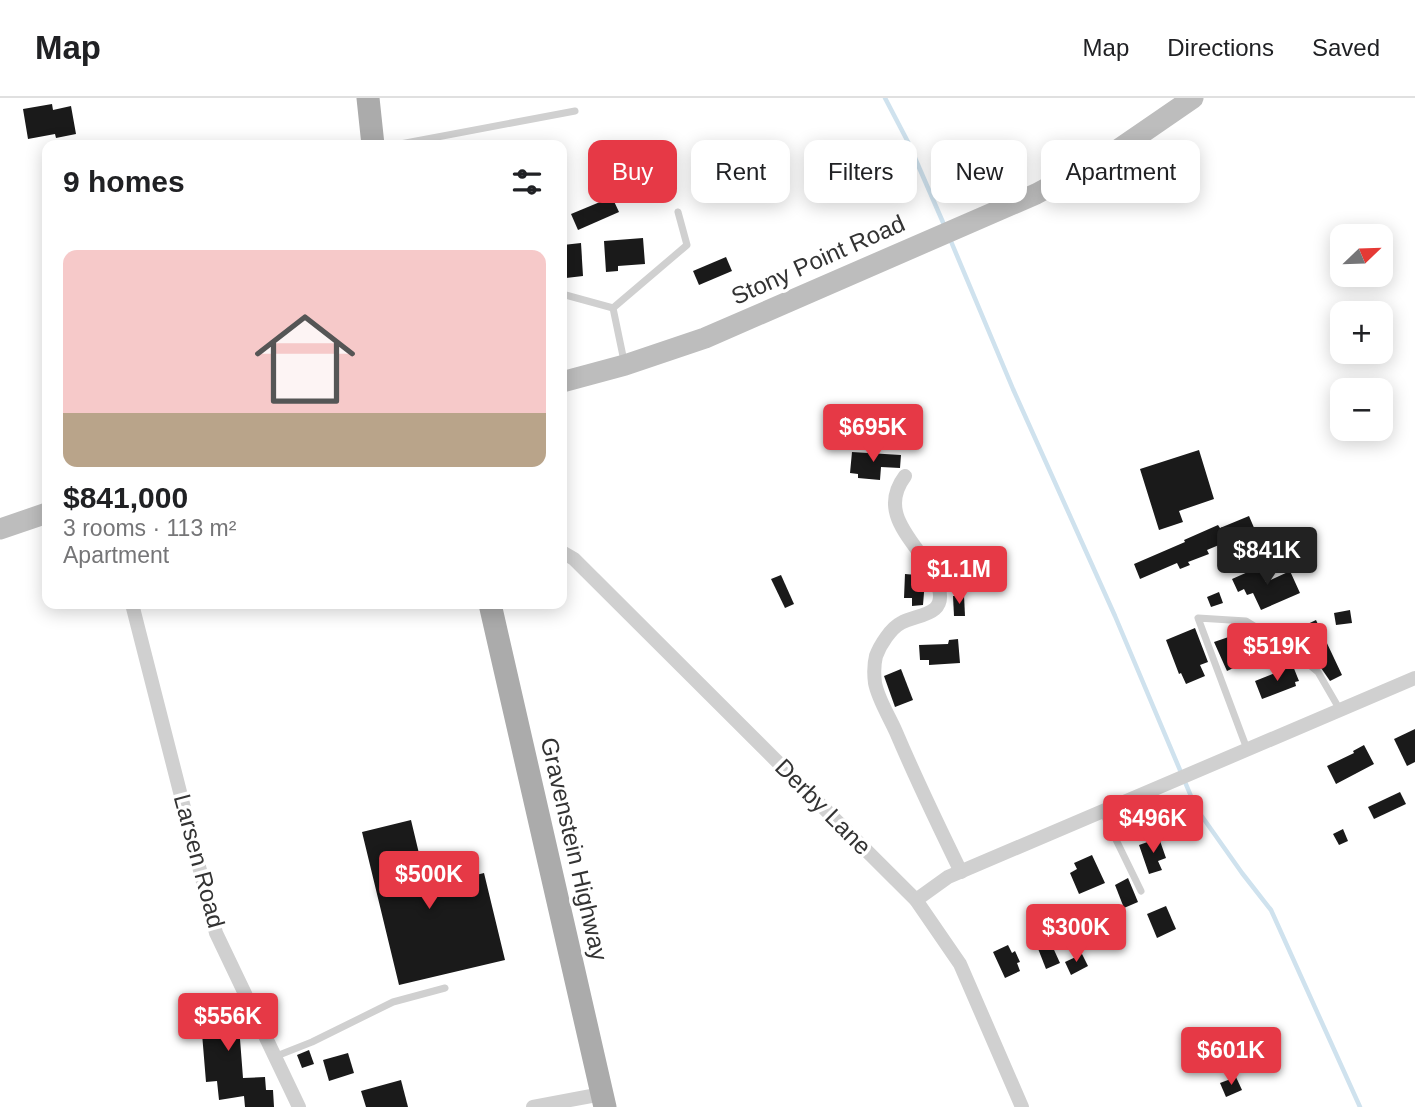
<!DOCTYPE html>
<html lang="en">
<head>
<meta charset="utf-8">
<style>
  :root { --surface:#fff; --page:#f6f6f6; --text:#202124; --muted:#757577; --line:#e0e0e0; --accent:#e63946 }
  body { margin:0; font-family:Arial,sans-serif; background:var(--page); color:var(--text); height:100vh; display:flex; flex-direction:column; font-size:26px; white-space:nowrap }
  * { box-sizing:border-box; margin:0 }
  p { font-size:23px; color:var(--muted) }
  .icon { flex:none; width:38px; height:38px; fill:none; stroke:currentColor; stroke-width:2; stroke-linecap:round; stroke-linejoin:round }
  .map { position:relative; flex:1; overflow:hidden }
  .sheet { position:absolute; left:42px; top:42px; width:525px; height:469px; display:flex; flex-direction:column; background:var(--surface); border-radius:14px; box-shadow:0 4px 18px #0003 }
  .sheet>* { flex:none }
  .top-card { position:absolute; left:588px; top:42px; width:665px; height:63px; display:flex; gap:14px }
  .needle { width:46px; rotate:67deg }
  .fabs { position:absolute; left:1330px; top:126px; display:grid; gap:14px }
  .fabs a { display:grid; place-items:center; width:63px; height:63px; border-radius:14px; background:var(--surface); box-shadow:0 4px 18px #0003; font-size:35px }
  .price { position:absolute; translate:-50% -60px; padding:0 16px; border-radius:7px; background:var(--accent); color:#fff; font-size:23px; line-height:46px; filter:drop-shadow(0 2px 4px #0008) }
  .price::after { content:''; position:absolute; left:50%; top:42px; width:21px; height:16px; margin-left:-10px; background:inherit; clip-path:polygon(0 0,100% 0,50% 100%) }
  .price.active { background:#222; color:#fff }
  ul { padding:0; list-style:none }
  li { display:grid; align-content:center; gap:14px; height:371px; padding:0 21px }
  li+li { border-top:2px solid var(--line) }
  li span { display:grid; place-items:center; height:217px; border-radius:14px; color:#555 }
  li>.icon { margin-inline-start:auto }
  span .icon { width:126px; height:126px; fill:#fffc; stroke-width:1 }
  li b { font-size:30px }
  h2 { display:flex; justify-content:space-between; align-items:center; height:84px; padding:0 21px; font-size:30px }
  .chip { padding:0 24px; border-radius:14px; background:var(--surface); box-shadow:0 4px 18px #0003; font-size:24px; line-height:63px }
  .chip.active { background:var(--accent); color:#fff }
  header { display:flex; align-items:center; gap:42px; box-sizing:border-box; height:98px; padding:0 35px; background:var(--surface); border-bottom:2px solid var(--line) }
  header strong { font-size:33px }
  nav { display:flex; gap:38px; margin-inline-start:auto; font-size:24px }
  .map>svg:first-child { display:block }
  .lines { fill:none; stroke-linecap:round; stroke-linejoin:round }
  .stream { stroke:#cfe2ee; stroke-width:4.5 }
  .building { fill:#1a1a1a }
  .lane { stroke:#d0d0d0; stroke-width:7 }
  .street { stroke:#d0d0d0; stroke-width:14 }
  .secondary { stroke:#bdbdbd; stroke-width:21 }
  .primary { stroke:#ababab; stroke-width:23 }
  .labels { text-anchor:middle; stroke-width:7; stroke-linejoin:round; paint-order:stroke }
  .street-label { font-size:24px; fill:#333; stroke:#fff }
</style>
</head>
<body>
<header>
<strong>Map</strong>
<nav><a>Map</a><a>Directions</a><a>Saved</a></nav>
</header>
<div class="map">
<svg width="1415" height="1009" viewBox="0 0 1415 1009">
  <rect width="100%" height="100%" fill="#fff"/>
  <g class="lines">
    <!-- stream -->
    <g class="stream">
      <path d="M885 0 908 44 945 129"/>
      <path d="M950 141 1013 291 1115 518 1196 710 1242 775 1271 812 1360 1009"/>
    </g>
  </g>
  <!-- building -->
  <g class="building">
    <path d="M52 6 53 12 71 8 76 36 56 40 55 36 28 41 23 11Z"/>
    <path d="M612 99 619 114 578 132 571 116Z"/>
    <path d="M643 140 645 166 618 168V173L606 174 604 143Z"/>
    <path d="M581 145 583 178 566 180 563 147Z"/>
    <path d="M726 159 732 173 699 187 693 173Z"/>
    <path d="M1199 352 1214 401 1179 413 1183 424 1159 432 1140 371Z"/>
    <path d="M852 354 901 357 900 370 881 369 880 382 858 380V376L850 375Z"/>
    <path d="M1249 418 1255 432 1207 452 1209 456 1188 464 1190 467 1180 471 1177 465 1140 481 1134 466 1185 444 1184 442 1218 427 1220 430Z"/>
    <path d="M1259 469 1266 484 1290 473 1300 495 1261 512 1253 495 1247 497 1244 491 1238 494 1232 481Z"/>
    <path d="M905 476 917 477V482H925L923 507 912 508V500H904Z"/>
    <path d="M781 477 794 506 785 510 771 481Z"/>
    <path d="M1219 494 1223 505 1211 509 1207 499Z"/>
    <path d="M964 497 965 518H954L953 498Z"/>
    <path d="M1350 512 1352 525 1336 527 1334 515Z"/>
    <path d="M1316 522 1342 577 1330 583 1319 567 1309 543 1302 547 1295 532Z"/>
    <path d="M1195 530 1208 564 1200 567 1205 578 1186 586 1181 575 1179 576 1166 542Z"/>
    <path d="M1246 533 1250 544 1233 552 1240 567 1227 573 1214 544Z"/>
    <path d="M958 541 960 565 929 567V562H920L919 547 948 546 949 542Z"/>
    <path d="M1293 568 1299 583 1295 584 1296 588 1262 601 1255 583Z"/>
    <path d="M901 571 913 602 895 609 884 578Z"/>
    <path d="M1415 631V664L1407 668 1394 641Z"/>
    <path d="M1364 647 1374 666 1336 686 1327 668 1354 655 1353 653Z"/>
    <path d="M1400 694 1406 706 1374 721 1368 709Z"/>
    <path d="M411 722 427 789 484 775 505 862 399 887 362 734Z"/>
    <path d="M1343 731 1348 743 1339 747 1333 736Z"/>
    <path d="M1159 740 1166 760 1158 763 1162 772 1149 776 1139 747Z"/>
    <path d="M1092 757 1105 785 1079 796 1070 775 1077 771 1074 765Z"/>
    <path d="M1128 780 1138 804 1124 810 1115 787Z"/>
    <path d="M1166 808 1176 831 1157 840 1147 816Z"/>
    <path d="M1050 843 1060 865 1046 871 1037 848Z"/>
    <path d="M1008 847 1012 855 1015 853 1020 864 1017 865 1020 873 1005 880 993 854Z"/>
    <path d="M1082 856 1088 868 1071 877 1065 864Z"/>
    <path d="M234 896 237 902 243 980 265 979 266 992H273L274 1009H245L244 998 219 1002 217 983 206 984 199 899Z"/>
    <path d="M309 952 314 966 302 970 297 957Z"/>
    <path d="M348 955 354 975 329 983 323 962Z"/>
    <path d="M1236 979 1242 992 1226 999 1220 985Z"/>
    <path d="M401 982 408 1009H366L361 993Z"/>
  </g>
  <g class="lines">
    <!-- lane -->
    <g class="lane">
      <path d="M395 47 575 13"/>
      <path d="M562 196 613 210"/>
      <path d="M624 263 613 210 687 147 678 114"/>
      <path d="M1247 651 1198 520 1246 523 1288 549 1318 574 1340 612"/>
      <path d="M1102 713 1141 793"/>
      <path d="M274 959 312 944 393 904 445 890"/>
    </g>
    <!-- street -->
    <g class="street">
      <path d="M905 378C872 422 930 452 939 491 946 518 917 516 901 525 891 530 880 547 876 558 874 566 874 577 875 585 878 601 889 618 896 634 916 681 938 727 961 774"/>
      <path d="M562 454 574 461 916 802 960 866 1022 1009"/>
      <path d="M132 506 216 835 299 1009"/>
      <path d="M916 802 948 779 1415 580"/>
      <path d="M533 1009 602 996"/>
    </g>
    <!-- secondary -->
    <g class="secondary">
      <path d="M562 284 625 267 705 240 1036 96 1116 53 1193 0"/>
      <path d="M0 431 47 415"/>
    </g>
    <!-- primary -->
    <g class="primary">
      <path d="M368 0 373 47"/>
      <path d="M490 506 605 1009"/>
    </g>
  </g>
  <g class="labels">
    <!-- street labels -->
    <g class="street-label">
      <text transform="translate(818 162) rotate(-24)" y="8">Stony Point Road</text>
      <text transform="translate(823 709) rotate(45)" y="8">Derby Lane</text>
      <text transform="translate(574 751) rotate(77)" y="8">Gravenstein Highway</text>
      <text transform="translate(199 763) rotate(75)" y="8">Larsen Road</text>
    </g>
  </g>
</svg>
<div class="fabs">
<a><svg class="needle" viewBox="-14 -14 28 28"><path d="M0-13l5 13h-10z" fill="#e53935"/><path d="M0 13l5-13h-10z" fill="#757577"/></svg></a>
<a>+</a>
<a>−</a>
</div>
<b class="price" style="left:873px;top:366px">$695K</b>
<b class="price active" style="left:1267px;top:489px">$841K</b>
<b class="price" style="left:959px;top:508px">$1.1M</b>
<b class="price" style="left:1277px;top:585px">$519K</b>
<b class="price" style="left:1153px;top:757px">$496K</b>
<b class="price" style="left:429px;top:813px">$500K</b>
<b class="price" style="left:1076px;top:866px">$300K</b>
<b class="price" style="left:228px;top:955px">$556K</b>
<b class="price" style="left:1231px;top:989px">$601K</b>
<div class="top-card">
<a class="chip active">Buy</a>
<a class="chip">Rent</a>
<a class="chip">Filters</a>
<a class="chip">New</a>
<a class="chip">Apartment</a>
</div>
<section class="sheet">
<h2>9 homes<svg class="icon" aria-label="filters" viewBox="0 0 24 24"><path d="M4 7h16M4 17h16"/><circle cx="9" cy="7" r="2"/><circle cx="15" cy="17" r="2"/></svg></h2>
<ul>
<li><span style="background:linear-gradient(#f6c9c9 75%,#b9a48a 0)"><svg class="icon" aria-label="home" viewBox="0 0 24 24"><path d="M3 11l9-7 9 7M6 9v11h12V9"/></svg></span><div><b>$841,000</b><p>3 rooms · 113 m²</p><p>Apartment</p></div></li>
</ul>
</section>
</div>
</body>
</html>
